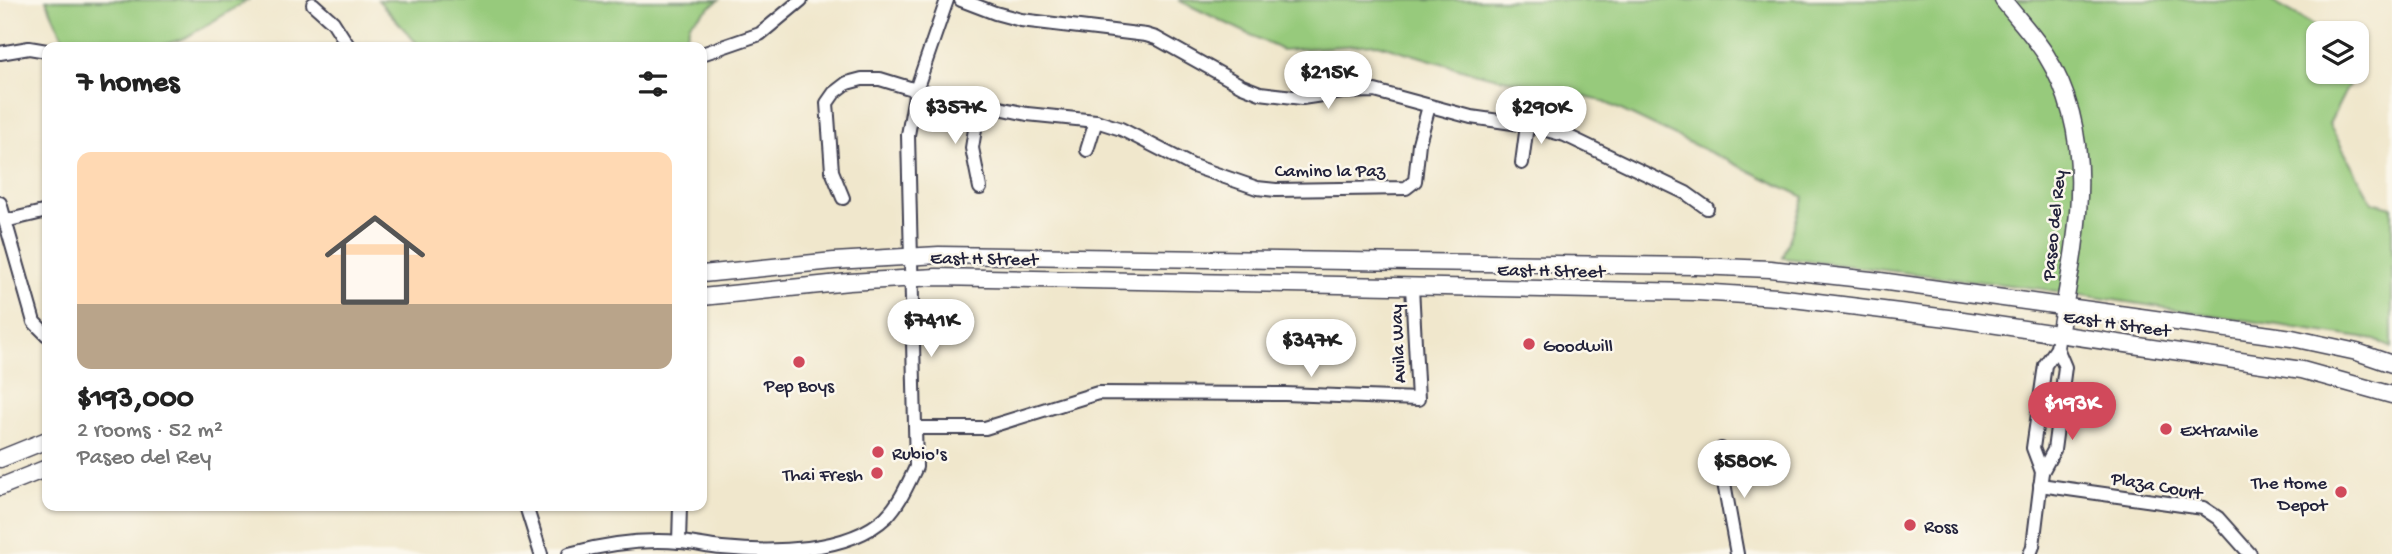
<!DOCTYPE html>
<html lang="en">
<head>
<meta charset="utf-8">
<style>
  :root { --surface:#fff; --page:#f2f2f2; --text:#222; --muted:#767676; --line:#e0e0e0; --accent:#d1495b }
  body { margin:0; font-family:"Gochi Hand",sans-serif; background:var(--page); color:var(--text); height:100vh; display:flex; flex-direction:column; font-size:26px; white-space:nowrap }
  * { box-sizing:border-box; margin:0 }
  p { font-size:23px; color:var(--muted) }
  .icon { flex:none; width:38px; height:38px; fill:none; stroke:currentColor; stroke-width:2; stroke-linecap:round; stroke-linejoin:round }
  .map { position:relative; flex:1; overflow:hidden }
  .sheet { position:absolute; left:42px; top:42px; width:665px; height:469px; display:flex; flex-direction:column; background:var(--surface); border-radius:14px; box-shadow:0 2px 5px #0004 }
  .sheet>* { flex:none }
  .buttons { position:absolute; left:2306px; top:21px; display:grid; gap:14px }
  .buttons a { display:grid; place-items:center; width:63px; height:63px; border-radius:14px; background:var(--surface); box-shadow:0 2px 5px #0004; font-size:35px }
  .price { position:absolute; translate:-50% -60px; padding:0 16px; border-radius:24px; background:#fff; color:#222; font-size:23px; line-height:46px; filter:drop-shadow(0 2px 4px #0008) }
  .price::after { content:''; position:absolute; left:50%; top:42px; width:21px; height:16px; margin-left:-10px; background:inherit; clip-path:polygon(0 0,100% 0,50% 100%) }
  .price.active { background:var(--accent); color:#fff }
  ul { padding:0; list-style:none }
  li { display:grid; align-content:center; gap:14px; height:371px; padding:0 35px }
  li+li { border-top:2px solid var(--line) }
  li span { display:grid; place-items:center; height:217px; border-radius:14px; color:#555 }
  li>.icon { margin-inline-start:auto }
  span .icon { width:126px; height:126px; fill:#fffc; stroke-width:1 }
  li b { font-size:30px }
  h2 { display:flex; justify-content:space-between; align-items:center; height:84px; padding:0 35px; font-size:30px }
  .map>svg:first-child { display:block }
  .green { fill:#97ca7b; stroke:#5c765b; stroke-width:2 }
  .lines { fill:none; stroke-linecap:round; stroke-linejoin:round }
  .minor-casing { stroke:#414051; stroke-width:16 }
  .major-casing { stroke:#414051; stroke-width:19 }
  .minor { stroke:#fff; stroke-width:12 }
  .major { stroke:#fff; stroke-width:16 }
  .poi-dot { fill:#d1495b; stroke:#fbf7ec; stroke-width:2.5 }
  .labels { text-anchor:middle; stroke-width:5; stroke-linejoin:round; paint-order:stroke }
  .street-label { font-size:19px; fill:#22223b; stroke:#fbf7ec }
  .poi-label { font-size:19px; fill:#22223b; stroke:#fbf7ec; text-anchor:start }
</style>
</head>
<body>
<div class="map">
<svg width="2392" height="554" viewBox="0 0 2392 554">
  <rect width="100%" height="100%" fill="#fbf7ec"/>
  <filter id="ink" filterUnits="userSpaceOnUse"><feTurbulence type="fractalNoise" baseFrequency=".0143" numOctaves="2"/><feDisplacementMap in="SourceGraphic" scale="14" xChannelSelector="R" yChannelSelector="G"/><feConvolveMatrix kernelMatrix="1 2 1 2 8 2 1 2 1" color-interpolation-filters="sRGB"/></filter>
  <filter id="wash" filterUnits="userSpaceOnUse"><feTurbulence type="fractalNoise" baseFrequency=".00686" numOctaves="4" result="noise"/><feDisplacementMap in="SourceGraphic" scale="28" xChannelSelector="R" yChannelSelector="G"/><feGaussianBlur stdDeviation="1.57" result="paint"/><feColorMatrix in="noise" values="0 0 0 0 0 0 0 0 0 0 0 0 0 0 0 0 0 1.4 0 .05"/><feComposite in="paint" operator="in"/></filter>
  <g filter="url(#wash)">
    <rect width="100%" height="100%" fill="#f0e7cc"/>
    <!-- green -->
    <g class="green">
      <path d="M46 0H248L185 38 157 47H71L67 46Z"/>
      <path d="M378 0H719L690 23 685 42 679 47H420Z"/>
      <path d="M1178 0H2269L2327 33H2319V72H2355L2329 124 2372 202 2392 207V348L2375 340 2042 289 1783 258 1804 197 1602 101 1468 71 1378 44 1282 50Z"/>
    </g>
  </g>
  <g filter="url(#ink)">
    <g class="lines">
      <defs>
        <g id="minor">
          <path d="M961 0 995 13 1021 20 1146 35 1156 38 1242 86 1260 93 1302 98 1342 92 1375 91 1471 117 1527 125 1565 135 1686 193 1707 208"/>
          <path d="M313 4 333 22 349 47"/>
          <path d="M0 53 29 48 47 51"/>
          <path d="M702 54 760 34 801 0"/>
          <path d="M979 104 972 148 980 188"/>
          <path d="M1087 150 1096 121"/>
          <path d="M1522 163 1527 125"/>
          <path d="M843 198 832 171 827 103 834 93 847 83 862 79H880L916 90 1027 114 1096 121 1121 129 1193 166 1257 188 1276 190 1406 188 1415 181 1419 143 1429 106"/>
          <path d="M0 203 34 322 47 335"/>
          <path d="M5 221 47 211"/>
          <path d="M916 428H985L1098 393 1285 394 1418 399 1412 287"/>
          <path d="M1721 449 1720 461 1737 554"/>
          <path d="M2042 472 2033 448 2045 365 2057 348 2058 341"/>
          <path d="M2040 485 2203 508 2218 518 2250 554"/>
          <path d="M526 506 541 554"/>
          <path d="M679 542 680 506"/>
          <path d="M569 554C605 544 643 539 680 542 694 543 708 547 722 548 771 553 848 553 886 517 900 503 908 484 916 467L908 135 916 90 947 0"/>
          <path d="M2030 554 2033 546 2042 472 2054 450 2065 367 2057 348"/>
        </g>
        <g id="major">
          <path d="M2003 0C2017 18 2034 36 2046 55 2100 141 2076 241 2059 335"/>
          <path d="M702 274 834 261 939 255 1696 266 1770 269 1880 281 2292 338 2357 352 2392 364"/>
          <path d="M702 297 849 282 936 277 1697 292 1777 297 1956 319 2302 370 2392 395"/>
          <path d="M0 459 47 440"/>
          <path d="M0 487 47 468"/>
        </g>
      </defs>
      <!-- minor casing -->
      <use href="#minor" class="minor-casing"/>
      <!-- major casing -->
      <use href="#major" class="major-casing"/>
      <!-- minor -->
      <use href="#minor" class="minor"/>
      <!-- major -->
      <use href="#major" class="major"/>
    </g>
  </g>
  <!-- markers -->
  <g class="poi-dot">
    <circle cx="1529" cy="344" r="7"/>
    <circle cx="799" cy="362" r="7"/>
    <circle cx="2166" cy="429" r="7"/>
    <circle cx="878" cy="452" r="7"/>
    <circle cx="877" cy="473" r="7"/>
    <circle cx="2341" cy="492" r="7"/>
    <circle cx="1910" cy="525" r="7"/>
  </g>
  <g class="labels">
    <!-- street labels -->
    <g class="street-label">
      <text x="1330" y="176">Camino la Paz</text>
      <text transform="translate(2052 225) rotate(-84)" y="7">Paseo del Rey</text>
      <text transform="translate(984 257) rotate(1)" y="7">East H Street</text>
      <text transform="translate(1551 269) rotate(1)" y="7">East H Street</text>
      <text transform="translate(2117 322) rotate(8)" y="7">East H Street</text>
      <text transform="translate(1396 344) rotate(-93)" y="7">Avila Way</text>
      <text transform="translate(2157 484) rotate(10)" y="7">Plaza Court</text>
    </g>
    <!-- poi labels -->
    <g class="poi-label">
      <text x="1543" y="351">Goodwill</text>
      <text x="799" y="391" text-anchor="middle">Pep Boys</text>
      <text x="2180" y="436">ExtraMile</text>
      <text x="892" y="459">Rubio's</text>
      <text x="863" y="480" text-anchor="end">Thai Fresh</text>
      <text x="2327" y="488" text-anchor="end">The Home<tspan x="2327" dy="22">Depot</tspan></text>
      <text x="1924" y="532">Ross</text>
    </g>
  </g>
</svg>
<div class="buttons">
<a><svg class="icon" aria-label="layers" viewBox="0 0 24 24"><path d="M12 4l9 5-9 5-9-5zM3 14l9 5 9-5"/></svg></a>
</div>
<b class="price" style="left:1328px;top:111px">$215K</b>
<b class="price" style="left:955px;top:146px">$357K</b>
<b class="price" style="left:1541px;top:146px">$290K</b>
<b class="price" style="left:931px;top:359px">$741K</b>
<b class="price" style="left:1311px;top:379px">$347K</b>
<b class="price active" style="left:2072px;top:442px">$193K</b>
<b class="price" style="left:1744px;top:500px">$580K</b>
<section class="sheet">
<h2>7 homes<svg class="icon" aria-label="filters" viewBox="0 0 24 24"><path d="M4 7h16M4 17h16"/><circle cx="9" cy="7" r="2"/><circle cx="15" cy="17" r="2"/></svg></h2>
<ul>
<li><span style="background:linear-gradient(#ffd9b3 70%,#b9a48a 0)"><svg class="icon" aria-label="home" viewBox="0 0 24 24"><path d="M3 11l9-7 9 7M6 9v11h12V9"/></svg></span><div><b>$193,000</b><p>2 rooms · 52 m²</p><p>Paseo del Rey</p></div></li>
</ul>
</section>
</div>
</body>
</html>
